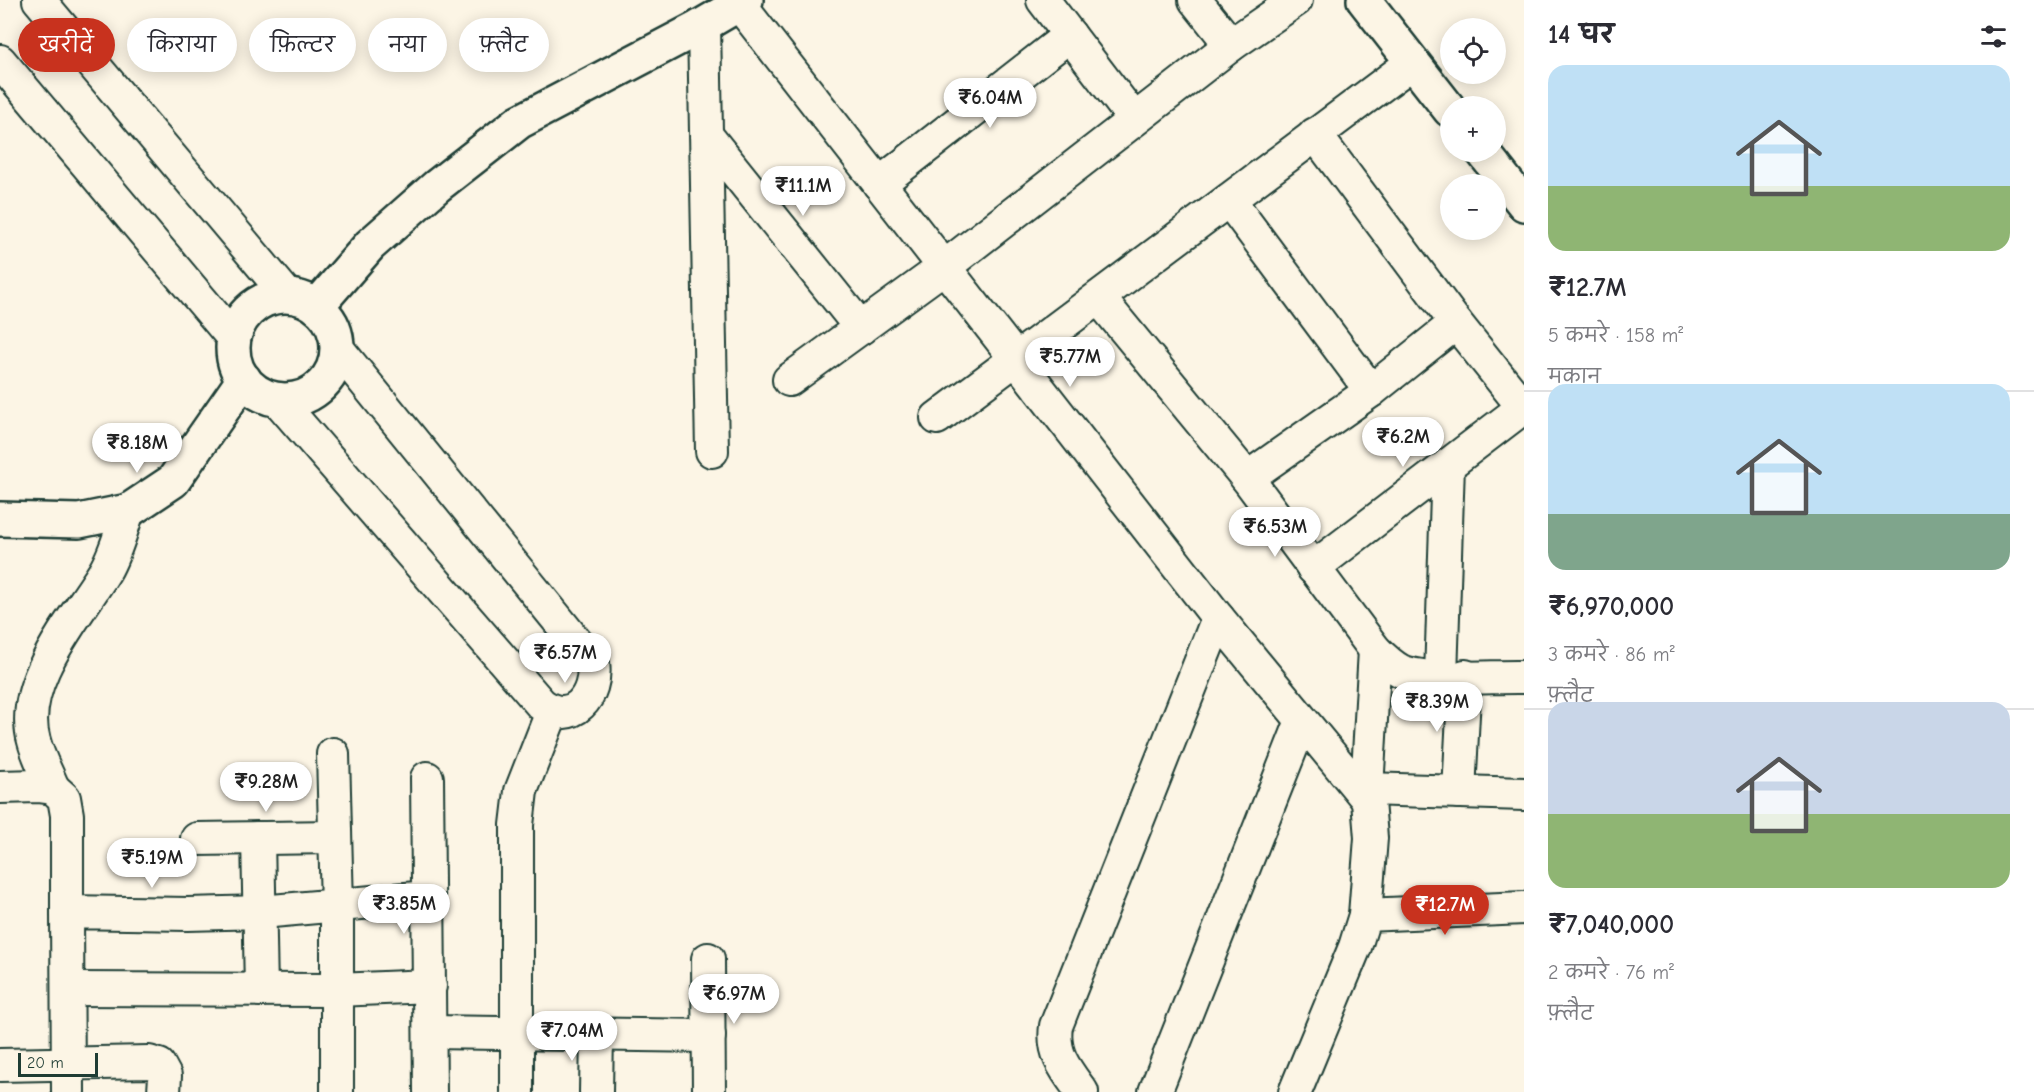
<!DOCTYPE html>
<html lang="hi">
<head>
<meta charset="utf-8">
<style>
  :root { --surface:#fff; --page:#f7f7f7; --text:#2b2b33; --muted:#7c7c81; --line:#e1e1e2; --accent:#c8321e }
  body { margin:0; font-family:"Comic Neue","Playpen Sans Deva",sans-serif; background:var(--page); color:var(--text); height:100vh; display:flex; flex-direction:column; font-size:22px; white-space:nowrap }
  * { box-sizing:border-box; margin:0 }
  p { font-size:20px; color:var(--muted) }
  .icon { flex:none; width:33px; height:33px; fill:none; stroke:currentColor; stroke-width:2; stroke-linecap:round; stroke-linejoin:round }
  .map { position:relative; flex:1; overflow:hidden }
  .details { display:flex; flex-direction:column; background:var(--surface); width:510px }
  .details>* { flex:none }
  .hud { position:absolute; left:18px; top:18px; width:570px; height:54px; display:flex; gap:12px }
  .tools { position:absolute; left:1440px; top:18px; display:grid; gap:12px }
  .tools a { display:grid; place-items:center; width:66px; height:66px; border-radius:50%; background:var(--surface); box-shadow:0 3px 15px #0003; font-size:30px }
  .scale { position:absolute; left:18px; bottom:15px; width:80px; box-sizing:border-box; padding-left:6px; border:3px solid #1f3d34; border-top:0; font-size:16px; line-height:21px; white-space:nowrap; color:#1f3d34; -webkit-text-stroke:4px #fcf5e5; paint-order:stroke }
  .price { position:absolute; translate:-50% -51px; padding:0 14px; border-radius:21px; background:#fff; color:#222; font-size:20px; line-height:39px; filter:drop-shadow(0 2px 3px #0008) }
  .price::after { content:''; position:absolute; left:50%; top:36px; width:18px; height:14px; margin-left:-9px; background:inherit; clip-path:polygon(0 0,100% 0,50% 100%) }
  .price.on { background:var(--accent); color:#fff }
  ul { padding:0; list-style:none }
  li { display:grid; align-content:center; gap:12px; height:318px; padding:0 24px }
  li+li { border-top:2px solid var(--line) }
  li span { display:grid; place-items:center; height:186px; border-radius:18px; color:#555 }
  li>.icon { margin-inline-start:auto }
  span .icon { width:108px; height:108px; fill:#fffc; stroke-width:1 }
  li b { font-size:26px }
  h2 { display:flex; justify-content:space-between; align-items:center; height:72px; padding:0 24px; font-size:26px }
  .pill { padding:0 21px; border-radius:27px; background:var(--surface); box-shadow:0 3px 15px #0003; font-size:21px; line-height:54px }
  .pill.on { background:var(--accent); color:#fff }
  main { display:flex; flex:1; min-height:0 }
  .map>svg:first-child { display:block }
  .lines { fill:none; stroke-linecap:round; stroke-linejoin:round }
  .street-casing { stroke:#1f3d34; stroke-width:36 }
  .secondary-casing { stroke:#1f3d34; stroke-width:38 }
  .street { stroke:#fcf5e5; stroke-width:32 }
  .secondary { stroke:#fcf5e5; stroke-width:33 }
</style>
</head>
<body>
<main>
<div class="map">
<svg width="1524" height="1092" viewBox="0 0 1524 1092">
  <rect width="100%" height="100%" fill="#fcf5e5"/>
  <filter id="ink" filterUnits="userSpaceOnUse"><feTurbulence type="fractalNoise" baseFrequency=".0167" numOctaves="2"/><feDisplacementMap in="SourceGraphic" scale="12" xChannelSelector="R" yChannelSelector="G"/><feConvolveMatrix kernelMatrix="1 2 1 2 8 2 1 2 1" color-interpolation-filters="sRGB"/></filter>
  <g filter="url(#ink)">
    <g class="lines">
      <defs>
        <g id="street">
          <path d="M39 0 287 295"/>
          <path d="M1043 0 1134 119"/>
          <path d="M1195 0 1231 45"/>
          <path d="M739 4 1218 618 1367 799"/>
          <path d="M704 25 712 451"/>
          <path d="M0 61 234 339"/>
          <path d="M1315 134 1456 323 1524 408"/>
          <path d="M707 136 861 328"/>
          <path d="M879 184 1070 35"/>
          <path d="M1229 200 1371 391"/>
          <path d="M1099 298 1247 478 1375 650C1383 658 1391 666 1401 671 1427 682 1494 676 1524 677"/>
          <path d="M789 380 943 268 1231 45 1296 0"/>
          <path d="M277 399 541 704C572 728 598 695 593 663L338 349"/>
          <path d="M937 418 1413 62"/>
          <path d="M1247 478 1371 391 1456 323"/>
          <path d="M1313 568 1524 407"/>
          <path d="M1441 676 1448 465"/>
          <path d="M333 754 337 906V1092"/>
          <path d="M427 778 430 1092"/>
          <path d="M0 787 38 786 53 788 64 798 67 815V912"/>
          <path d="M53 788C47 773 38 757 34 741 17 683 77 617 105 571 116 552 121 531 128 511"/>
          <path d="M1367 789 1524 794"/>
          <path d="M1459 792 1465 676"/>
          <path d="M258 838 261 990"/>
          <path d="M197 839 335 837"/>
          <path d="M1365 915 1524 908"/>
          <path d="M708 959 709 1092"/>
          <path d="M69 989 337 990 430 986"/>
          <path d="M430 1032 709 1036"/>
          <path d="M0 1065 149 1062 159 1065 165 1076 164 1092"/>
          <path d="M68 1092 67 912 188 914 261 912 428 897"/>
          <path d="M517 1092V825L521 791 552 712"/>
          <path d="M596 1092 597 1033"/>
          <path d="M1082 1092C1066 1070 1052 1054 1056 1026L1218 618"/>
          <path d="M1155 1092 1302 721"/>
          <path d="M1295 1092 1355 947 1365 915 1371 838 1367 789 1375 650"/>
        </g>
        <g id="secondary">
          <path d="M1364 0 1450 110"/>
          <path d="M1483 152 1524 204"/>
          <circle cx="285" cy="348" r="52"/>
          <path d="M317 306 370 245 437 186 519 122 698 28 746 0"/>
          <path d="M0 519 79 521 128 511 173 481 244 379"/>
        </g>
      </defs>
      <!-- street casing -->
      <use href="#street" class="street-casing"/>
      <!-- secondary casing -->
      <use href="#secondary" class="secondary-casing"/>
      <!-- street -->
      <use href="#street" class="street"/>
      <!-- secondary -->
      <use href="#secondary" class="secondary"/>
    </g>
  </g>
</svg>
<div class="tools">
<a><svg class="icon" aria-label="locate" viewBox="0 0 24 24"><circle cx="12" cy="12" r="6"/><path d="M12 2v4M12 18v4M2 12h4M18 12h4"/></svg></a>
<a>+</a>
<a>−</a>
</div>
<div class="scale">20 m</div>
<b class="price" style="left:990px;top:129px">₹6.04M</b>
<b class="price" style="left:803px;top:217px">₹11.1M</b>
<b class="price" style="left:1070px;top:388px">₹5.77M</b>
<b class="price" style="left:1403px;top:468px">₹6.2M</b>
<b class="price" style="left:137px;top:474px">₹8.18M</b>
<b class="price" style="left:1275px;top:558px">₹6.53M</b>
<b class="price" style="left:565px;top:684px">₹6.57M</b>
<b class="price" style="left:1437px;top:733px">₹8.39M</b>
<b class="price" style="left:266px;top:813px">₹9.28M</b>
<b class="price" style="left:152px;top:889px">₹5.19M</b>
<b class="price" style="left:404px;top:935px">₹3.85M</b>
<b class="price on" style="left:1445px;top:936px">₹12.7M</b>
<b class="price" style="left:734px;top:1025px">₹6.97M</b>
<b class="price" style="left:572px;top:1062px">₹7.04M</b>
<div class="hud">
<a class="pill on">खरीदें</a>
<a class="pill">किराया</a>
<a class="pill">फ़िल्टर</a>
<a class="pill">नया</a>
<a class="pill">फ़्लैट</a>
</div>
</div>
<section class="details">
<h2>14 घर<svg class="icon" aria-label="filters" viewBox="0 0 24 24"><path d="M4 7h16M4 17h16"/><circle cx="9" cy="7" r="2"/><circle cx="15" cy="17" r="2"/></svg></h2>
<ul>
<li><span style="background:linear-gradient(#bfe0f5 65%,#8fb573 0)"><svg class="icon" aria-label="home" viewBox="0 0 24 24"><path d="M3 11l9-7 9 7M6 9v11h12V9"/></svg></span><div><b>₹12.7M</b><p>5 कमरे · 158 m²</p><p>मकान</p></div></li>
<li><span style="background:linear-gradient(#bfe0f5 70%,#7fa58c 0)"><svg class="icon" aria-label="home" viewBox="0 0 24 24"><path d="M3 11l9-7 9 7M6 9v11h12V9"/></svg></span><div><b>₹6,970,000</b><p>3 कमरे · 86 m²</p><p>फ़्लैट</p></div></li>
<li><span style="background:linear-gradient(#c9d6e8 60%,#8fb573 0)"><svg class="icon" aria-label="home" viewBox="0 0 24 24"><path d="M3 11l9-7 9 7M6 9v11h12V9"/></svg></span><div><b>₹7,040,000</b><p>2 कमरे · 76 m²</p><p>फ़्लैट</p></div></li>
</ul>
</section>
</main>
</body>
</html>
